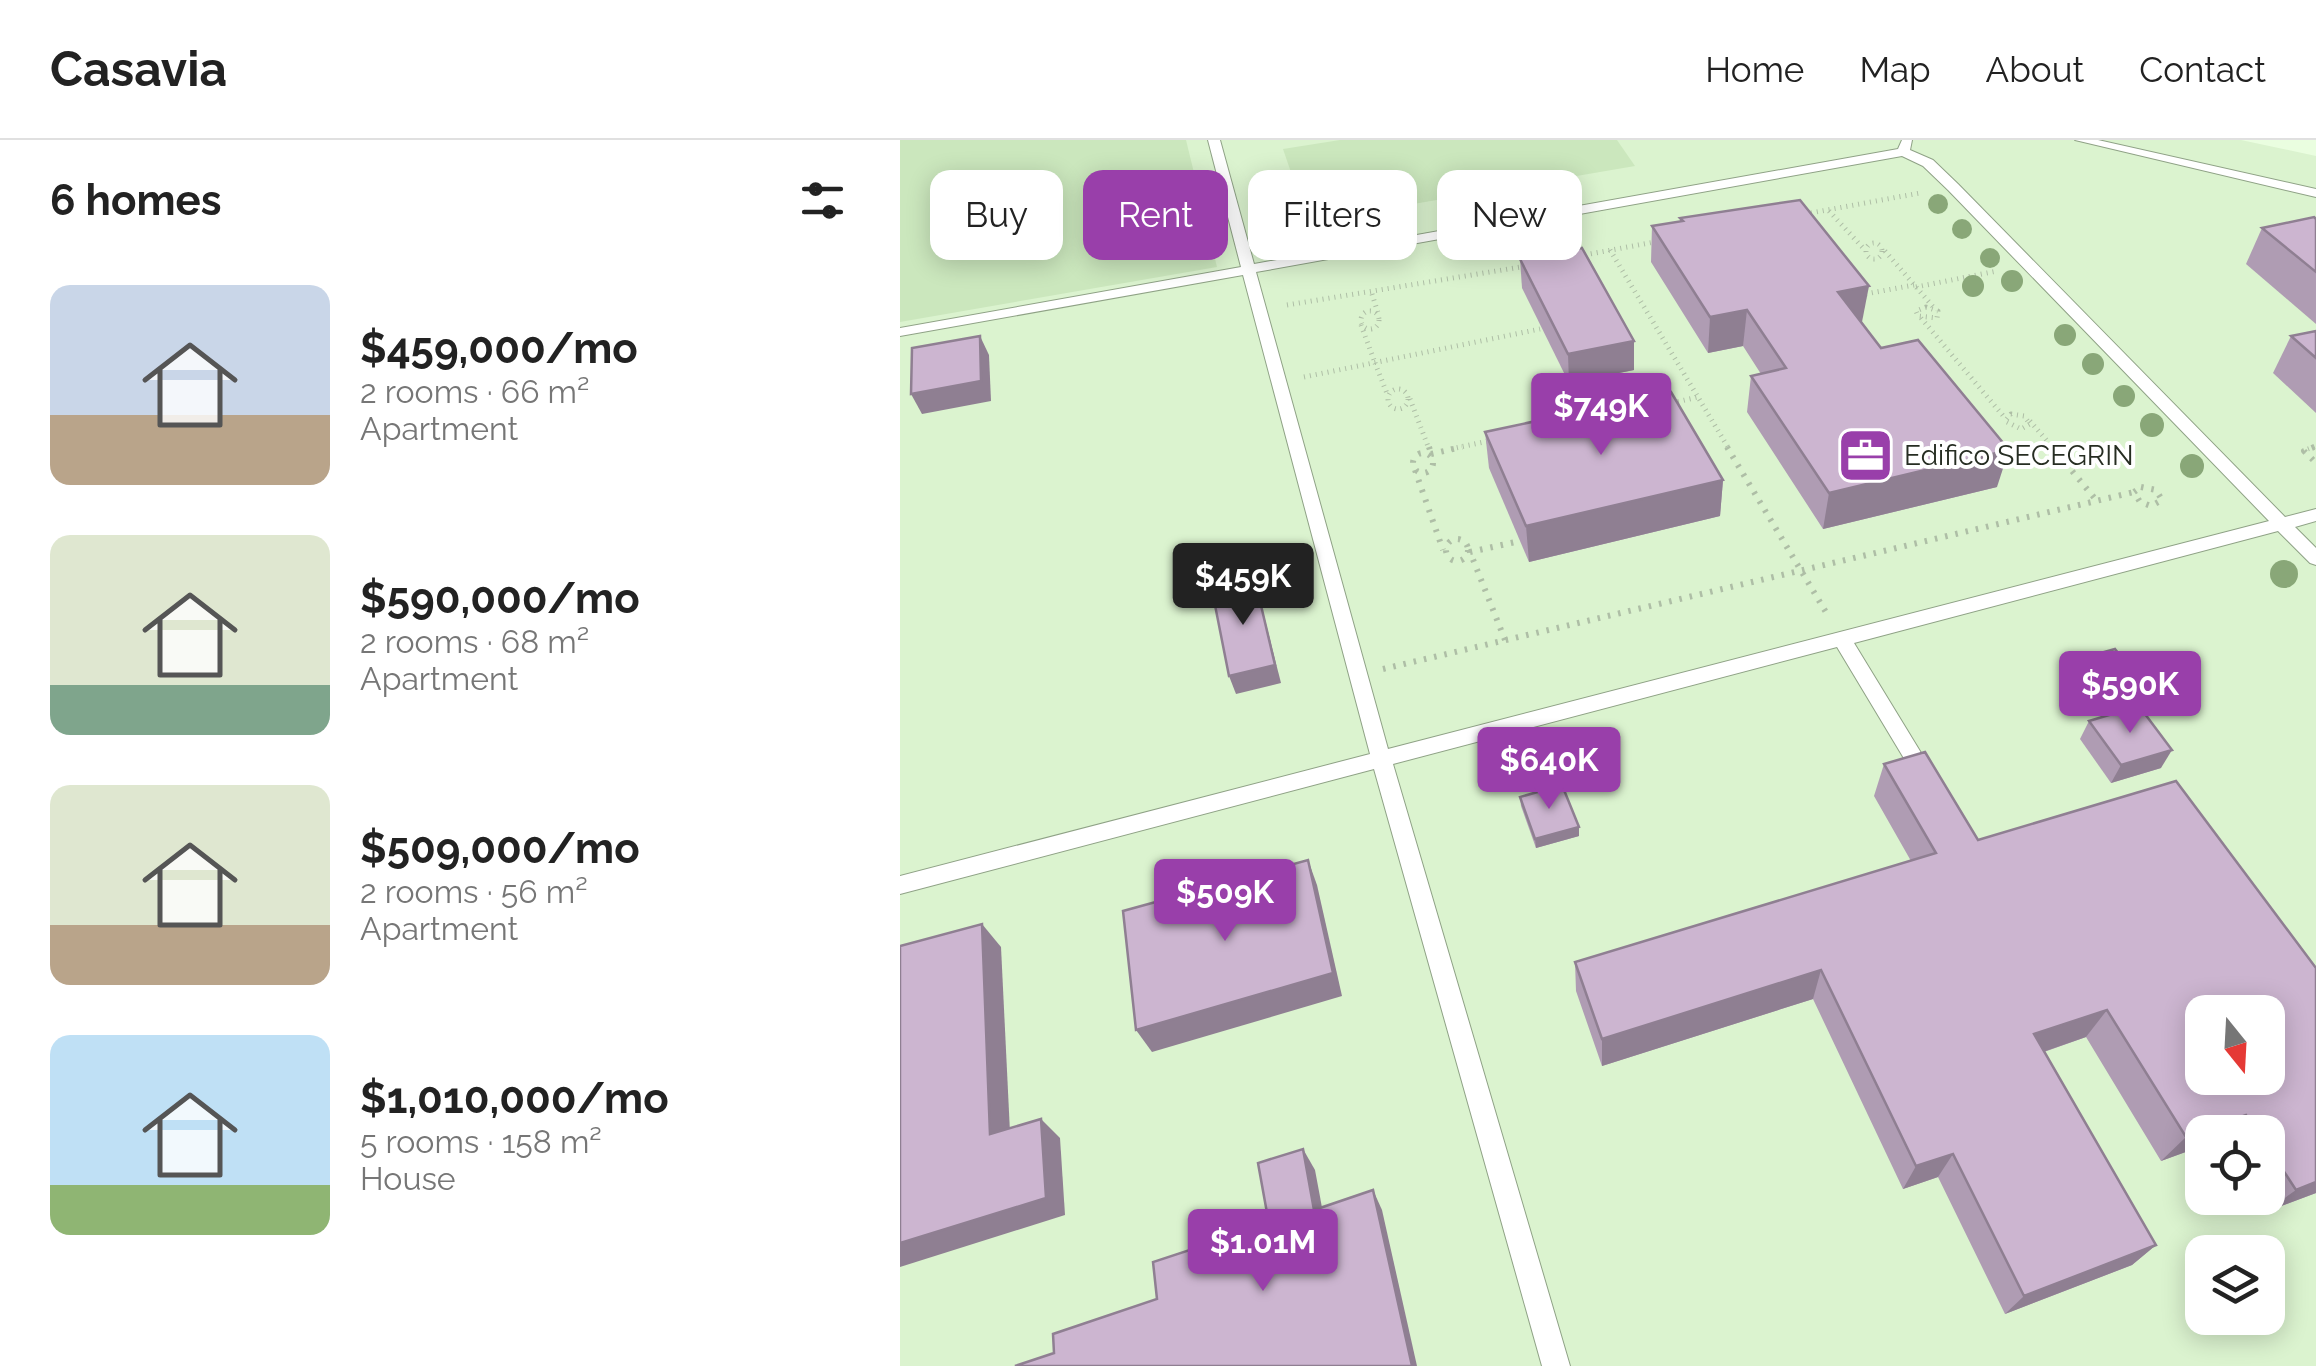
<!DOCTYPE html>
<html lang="en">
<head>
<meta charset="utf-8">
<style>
  :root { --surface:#fff; --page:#f2f2f2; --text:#222; --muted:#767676; --line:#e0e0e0; --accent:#993faa }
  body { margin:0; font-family:Raleway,sans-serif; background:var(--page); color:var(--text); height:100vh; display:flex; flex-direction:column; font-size:38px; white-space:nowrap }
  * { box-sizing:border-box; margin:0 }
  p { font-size:32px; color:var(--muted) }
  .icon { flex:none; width:55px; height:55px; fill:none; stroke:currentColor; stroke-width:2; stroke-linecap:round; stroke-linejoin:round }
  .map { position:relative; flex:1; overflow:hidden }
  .drawer { display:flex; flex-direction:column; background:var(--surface); width:900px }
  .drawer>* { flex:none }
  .guide { position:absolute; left:30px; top:30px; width:950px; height:90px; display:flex; gap:20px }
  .needle { width:65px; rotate:162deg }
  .controls { position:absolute; left:1285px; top:855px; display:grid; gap:20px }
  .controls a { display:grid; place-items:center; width:100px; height:100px; border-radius:20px; background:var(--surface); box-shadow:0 5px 25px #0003; font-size:50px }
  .price { position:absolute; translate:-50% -85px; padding:0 22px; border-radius:10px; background:var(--accent); color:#fff; font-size:32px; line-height:65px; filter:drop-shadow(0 2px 5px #0008) }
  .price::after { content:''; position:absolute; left:50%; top:60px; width:30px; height:22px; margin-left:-15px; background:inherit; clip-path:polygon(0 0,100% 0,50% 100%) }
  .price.on { background:#222; color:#fff }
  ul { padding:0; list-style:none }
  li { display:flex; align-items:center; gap:30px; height:250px; padding:0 50px }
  li span { display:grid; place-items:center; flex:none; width:280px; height:200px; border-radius:20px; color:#555 }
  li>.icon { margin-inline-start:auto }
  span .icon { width:120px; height:120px; fill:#fffc; stroke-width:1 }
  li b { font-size:42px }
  h2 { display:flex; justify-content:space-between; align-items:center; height:120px; padding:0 50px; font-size:42px }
  .pill { padding:0 35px; border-radius:20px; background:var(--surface); box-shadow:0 5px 25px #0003; font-size:35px; line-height:90px }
  .pill.on { background:var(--accent); color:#fff }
  header { display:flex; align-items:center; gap:60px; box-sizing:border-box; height:140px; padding:0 50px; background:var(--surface); border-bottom:2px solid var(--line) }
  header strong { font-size:48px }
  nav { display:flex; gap:55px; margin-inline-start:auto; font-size:35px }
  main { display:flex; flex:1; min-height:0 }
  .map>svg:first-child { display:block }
  .built { fill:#dbf3cf; fill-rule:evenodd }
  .green { fill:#cbe7bd }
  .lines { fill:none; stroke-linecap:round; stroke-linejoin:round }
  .lane-casing { stroke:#8fa286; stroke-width:2 }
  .path-far1 { stroke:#aebea6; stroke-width:5; stroke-dasharray:1 5; stroke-linecap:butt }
  .path { stroke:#aebea6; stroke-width:6; stroke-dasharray:2.5 8; stroke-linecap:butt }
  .lane { fill:#fff; fill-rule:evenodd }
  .tree { fill:#89a778 }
  .wall { fill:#af9cb3 }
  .shaded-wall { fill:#8f7f92 }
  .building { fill:#ccb5d0; stroke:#8f7f92; stroke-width:2.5; fill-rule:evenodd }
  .labels { text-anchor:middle; stroke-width:8; stroke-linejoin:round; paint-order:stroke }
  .poi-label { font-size:28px; fill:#262d22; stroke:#fff; text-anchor:start }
</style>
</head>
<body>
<header>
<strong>Casavia</strong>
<nav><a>Home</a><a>Map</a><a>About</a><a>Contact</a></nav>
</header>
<main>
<section class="drawer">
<h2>6 homes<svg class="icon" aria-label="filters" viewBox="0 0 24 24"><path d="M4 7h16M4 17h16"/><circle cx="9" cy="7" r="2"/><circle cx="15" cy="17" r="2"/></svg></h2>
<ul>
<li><span style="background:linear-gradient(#c9d6e8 65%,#b9a48a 0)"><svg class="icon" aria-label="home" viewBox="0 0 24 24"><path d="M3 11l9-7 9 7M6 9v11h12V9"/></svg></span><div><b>$459,000/mo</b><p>2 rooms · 66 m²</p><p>Apartment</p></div></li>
<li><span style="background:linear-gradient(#dfe7d0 75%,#7fa58c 0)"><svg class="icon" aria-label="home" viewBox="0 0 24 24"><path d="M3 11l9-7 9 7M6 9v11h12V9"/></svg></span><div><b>$590,000/mo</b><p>2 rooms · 68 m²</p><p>Apartment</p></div></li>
<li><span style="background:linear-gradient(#dfe7d0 70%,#b9a48a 0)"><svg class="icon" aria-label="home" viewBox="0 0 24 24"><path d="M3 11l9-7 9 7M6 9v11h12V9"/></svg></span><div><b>$509,000/mo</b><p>2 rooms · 56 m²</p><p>Apartment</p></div></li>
<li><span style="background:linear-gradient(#bfe0f5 75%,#8fb573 0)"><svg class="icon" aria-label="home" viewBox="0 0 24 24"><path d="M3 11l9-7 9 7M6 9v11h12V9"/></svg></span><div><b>$1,010,000/mo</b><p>5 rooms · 158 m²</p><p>House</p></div></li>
</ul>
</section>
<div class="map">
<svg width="1416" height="1226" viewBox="0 0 1416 1226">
  <rect width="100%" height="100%" fill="#eafee0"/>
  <!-- built -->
  <path class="built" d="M0 0H1341L1416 16V1226H0ZM1302 872H1368V938H1302ZM1302 992H1368V1058H1302ZM1302 1112H1368V1178H1302Z"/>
  <!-- green -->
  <g class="green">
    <path d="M0 0H286L317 127 0 182Z"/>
    <path d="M440 0H717L735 26 408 82 383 9Z"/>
  </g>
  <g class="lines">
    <defs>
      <g id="lane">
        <path d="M308 0H320L354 124 998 9 1002 0H1012L1010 10 1033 20 1058 44 1385 377 1416 369V381L1395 387 1416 408V425L1410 423 1378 391 954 503 1037 639 1034 645H1020L937 507 493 624 670 1226H642L474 629 0 754V736L470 614 343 135 0 196V188L341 127ZM1002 16 1023 26 1048 50 1369 381 488 609 356 132Z"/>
        <path d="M1175 0H1198L1416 49V57Z"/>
      </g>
    </defs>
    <!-- lane casing -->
    <use href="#lane" class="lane-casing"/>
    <!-- path-far1 -->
    <g class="path-far1">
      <path d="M929 71 964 109"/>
      <path d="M905 74 1020 53"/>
      <circle cx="974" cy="111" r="8"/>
      <path d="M710 110 829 309"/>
      <path d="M985 111 1035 169"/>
      <path d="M679 116 760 101"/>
      <path d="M1016 147 1097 131"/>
      <path d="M472 154 479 176"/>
      <path d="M960 155 1014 145"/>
      <path d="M387 165 627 126"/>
      <path d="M1026 167 1038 171 1037 178 1018 176 1016 171Z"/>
      <circle cx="470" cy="180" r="9"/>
      <path d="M1021 178 1105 278"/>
      <path d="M461 185 474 220"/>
      <path d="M475 223 488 256"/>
      <path d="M404 237 640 189"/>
      <circle cx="498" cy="259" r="10"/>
      <path d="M510 259 529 309"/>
      <path d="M772 263 798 257"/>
      <path d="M1111 274 1124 276 1130 284 1121 289 1105 281Z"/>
      <path d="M1130 281 1154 309"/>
      <path d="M551 309 593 300"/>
      <path d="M1408 309 1416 306"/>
    </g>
    <!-- path -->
    <g class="path">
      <path d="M529 307 532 316"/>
      <path d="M827 307 927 474"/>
      <path d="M1152 307 1197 361"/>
      <path d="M1414 307 1404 311 1416 323"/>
      <circle cx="523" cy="323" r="10"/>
      <path d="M531 314 562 307"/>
      <path d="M515 330 543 410"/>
      <path d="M1241 347 1256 350 1262 360 1251 366 1240 362 1234 352Z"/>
      <circle cx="557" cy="410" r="11"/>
      <path d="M605 500 570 412 620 401"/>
      <path d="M483 529 1234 352"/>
    </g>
    <!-- lane -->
    <use href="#lane" class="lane"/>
  </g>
  <!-- trees -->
  <g class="tree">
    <circle cx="1038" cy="64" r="10"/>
    <circle cx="1062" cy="89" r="10"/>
    <circle cx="1090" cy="118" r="10"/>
    <circle cx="1112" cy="141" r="11"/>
    <circle cx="1073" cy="146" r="11"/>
    <circle cx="1165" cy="195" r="11"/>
    <circle cx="1193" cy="224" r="11"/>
    <circle cx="1224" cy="256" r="11"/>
    <circle cx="1252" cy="285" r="12"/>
    <circle cx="1292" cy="326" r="12"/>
    <circle cx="1384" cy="434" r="14"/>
  </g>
  <!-- wall -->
  <g class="wall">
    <path d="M780 78 962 182 981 208 1097 347 923 389 847 272 851 236 861 234 843 206 808 213 751 122 752 86 780 81Z"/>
    <path d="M1416 79V184L1346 124 1362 88Z"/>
    <path d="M620 119 734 201V230L669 243 622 148Z"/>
    <path d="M1416 191V273L1373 233 1391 196Z"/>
    <path d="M585 292 823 340 820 376 629 422 589 328Z"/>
    <path d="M1183 518 1235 551 1203 560 1178 528Z"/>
    <path d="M1189 581 1261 628 1211 643 1180 599Z"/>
    <path d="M984 624 1078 700 1276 641 1416 1053 1365 1072 1356 1058H1368V992H1302V1006L1261 1021 1186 897 1144 912 1256 1105 1232 1125 1105 1174 1038 1037 1003 1049 913 859 702 926 676 851 675 822 1011 721 974 656Z"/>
    <path d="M620 657 679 687V696L636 708 621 666Z"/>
  </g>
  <!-- shaded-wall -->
  <g class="shaded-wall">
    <path d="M969 146 962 182 932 188 938 152Z"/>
    <path d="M847 170 843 206 808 213 810 177Z"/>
    <path d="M80 196 89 215 91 261 22 274 11 254Z"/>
    <path d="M734 201V230L669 243 668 214Z"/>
    <path d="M1109 310 1097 347 923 389 929 353Z"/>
    <path d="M823 340 820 376 629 422 626 386Z"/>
    <path d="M355 440 381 543 336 554 329 536Z"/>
    <path d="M1240 541 1235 551 1203 560 1208 551Z"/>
    <path d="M1272 610 1261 628 1211 643 1221 625Z"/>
    <path d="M679 687V696L636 708 635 699Z"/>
    <path d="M408 720 417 745 442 856 252 912 236 890Z"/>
    <path d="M82 784 101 807 111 1013 90 994Z"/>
    <path d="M921 830 913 859 702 926V899Z"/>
    <path d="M1207 870 1186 897 1117 921 1134 894Z"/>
    <path d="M1346 975 1327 992H1302V1006L1261 1021 1286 997Z"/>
    <path d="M141 979 160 998 165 1075 0 1127V1103Z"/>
    <path d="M403 1009 415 1030 426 1089 414 1070Z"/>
    <path d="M1053 1014 1038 1037 1003 1049 1016 1026Z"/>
    <path d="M1416 1042V1053L1365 1072 1396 1050Z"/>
    <path d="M473 1050 482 1070 517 1226H512Z"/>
    <path d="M1256 1105 1232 1125 1105 1174 1124 1156Z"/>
  </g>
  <!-- building -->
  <g class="building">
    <path d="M900 60 969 146 938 152 981 208 1018 200 1109 310 929 353 851 236 886 228 847 170 810 177 752 86 783 81 780 78Z"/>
    <path d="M1414 77 1416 79V132L1362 88Z"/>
    <path d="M682 108 734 201 668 214 620 119Z"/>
    <path d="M1416 191V218L1391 196Z"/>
    <path d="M80 196 81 241 11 254 12 208Z"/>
    <path d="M771 252 823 340 626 386 585 292Z"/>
    <path d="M355 440 375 525 329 536 312 450Z"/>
    <path d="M1215 509 1240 541 1208 551 1183 518Z"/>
    <path d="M1239 566 1272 610 1221 625 1189 581Z"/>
    <path d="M1025 612 1078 700 1276 641 1416 828V1042L1396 1050 1368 1007V992H1358L1346 975 1286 997 1207 870 1134 894 1256 1105 1124 1156 1053 1014 1016 1026 921 830 702 899 675 822 1036 713 984 624ZM1302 872H1368V938H1302Z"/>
    <path d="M662 645 679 687 635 699 620 657Z"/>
    <path d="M408 720 433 833 236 890 223 771Z"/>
    <path d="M82 784 90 994 141 979 146 1058 0 1103V806Z"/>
    <path d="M403 1009 414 1070 473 1050 512 1226H115L154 1213 153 1194 257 1159 253 1122 369 1084 358 1023Z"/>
  </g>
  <!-- icons -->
  <defs>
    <symbol id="office-square" viewBox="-11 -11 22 22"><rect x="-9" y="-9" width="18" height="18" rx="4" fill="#993faa" stroke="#fff"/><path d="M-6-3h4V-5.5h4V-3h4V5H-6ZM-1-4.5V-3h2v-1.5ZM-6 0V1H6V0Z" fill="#fff"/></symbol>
  </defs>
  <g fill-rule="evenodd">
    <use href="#office-square" x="934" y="284" width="63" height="63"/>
  </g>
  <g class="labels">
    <!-- poi labels -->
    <g class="poi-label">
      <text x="1004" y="325">Edifico SECEGRIN</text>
    </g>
  </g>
</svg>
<div class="controls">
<a><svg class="needle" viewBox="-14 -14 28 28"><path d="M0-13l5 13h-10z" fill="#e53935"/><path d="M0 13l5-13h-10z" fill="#767676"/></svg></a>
<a><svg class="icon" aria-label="locate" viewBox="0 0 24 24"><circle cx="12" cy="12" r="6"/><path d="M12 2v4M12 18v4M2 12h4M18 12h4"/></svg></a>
<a><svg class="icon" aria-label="layers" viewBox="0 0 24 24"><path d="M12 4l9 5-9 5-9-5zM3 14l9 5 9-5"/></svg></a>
</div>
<b class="price" style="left:701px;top:318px">$749K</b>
<b class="price on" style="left:343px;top:488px">$459K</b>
<b class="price" style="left:1230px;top:596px">$590K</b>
<b class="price" style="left:649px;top:672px">$640K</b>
<b class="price" style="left:325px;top:804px">$509K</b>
<b class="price" style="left:363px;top:1154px">$1.01M</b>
<div class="guide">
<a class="pill">Buy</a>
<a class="pill on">Rent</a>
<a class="pill">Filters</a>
<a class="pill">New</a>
</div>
</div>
</main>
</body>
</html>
